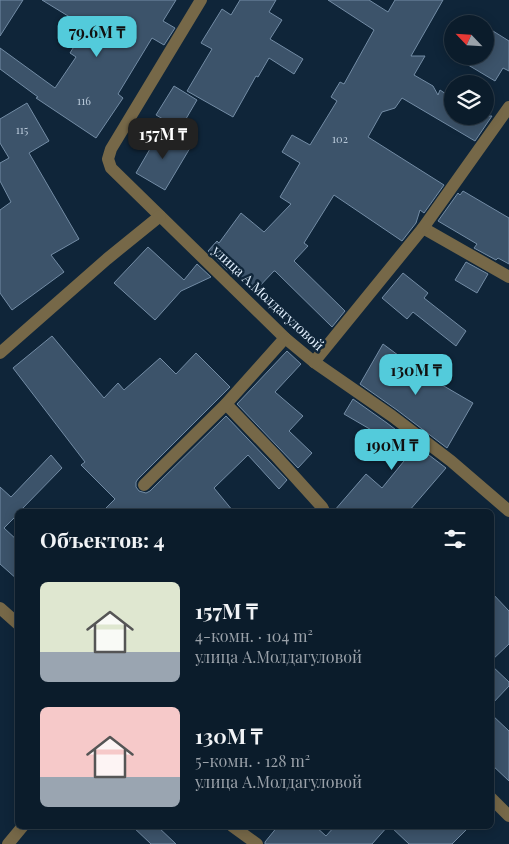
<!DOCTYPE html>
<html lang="ru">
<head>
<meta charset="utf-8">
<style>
  :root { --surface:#0b1c2b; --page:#142533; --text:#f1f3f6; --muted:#9aa1a9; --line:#2b3a47; --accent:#53cbdb }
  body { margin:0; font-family:"Playfair Display",serif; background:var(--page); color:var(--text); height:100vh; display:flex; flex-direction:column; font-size:19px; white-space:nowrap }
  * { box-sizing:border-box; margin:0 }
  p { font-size:16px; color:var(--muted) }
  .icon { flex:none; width:28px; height:28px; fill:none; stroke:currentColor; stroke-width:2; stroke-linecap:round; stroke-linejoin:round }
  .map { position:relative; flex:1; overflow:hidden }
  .details { position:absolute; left:15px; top:509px; width:479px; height:320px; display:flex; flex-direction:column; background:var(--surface); border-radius:8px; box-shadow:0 2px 12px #0003,0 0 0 1px var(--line) }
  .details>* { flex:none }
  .needle { width:32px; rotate:295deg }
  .fabs { position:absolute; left:444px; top:15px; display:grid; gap:10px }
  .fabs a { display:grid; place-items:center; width:50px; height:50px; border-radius:50%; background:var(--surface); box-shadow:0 2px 12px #0003,0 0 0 1px var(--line); font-size:25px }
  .price { position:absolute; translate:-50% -42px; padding:0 11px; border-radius:10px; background:var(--accent); color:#111; font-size:16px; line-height:32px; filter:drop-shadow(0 1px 2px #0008) }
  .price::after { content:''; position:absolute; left:50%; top:30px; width:15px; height:11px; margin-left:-8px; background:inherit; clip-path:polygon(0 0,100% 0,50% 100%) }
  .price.current { background:#222; color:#fff }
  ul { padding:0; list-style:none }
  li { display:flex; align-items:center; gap:15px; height:125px; padding:0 25px }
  li span { display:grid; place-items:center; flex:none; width:140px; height:100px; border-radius:8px; color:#555 }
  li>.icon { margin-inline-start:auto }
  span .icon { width:60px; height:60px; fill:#fffc; stroke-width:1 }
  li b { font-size:21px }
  h2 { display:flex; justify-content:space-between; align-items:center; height:60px; padding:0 25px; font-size:21px }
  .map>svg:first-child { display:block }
  .building { fill:#3c536a; stroke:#738ca5 }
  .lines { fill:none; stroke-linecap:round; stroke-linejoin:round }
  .minor { stroke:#766848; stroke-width:12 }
  .labels { text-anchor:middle; stroke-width:5; stroke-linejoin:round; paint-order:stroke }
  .number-label { font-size:11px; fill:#b8c8d8 }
  .street-label { font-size:14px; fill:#e1effd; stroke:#0f2539 }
</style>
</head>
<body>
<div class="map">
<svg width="509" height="844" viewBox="0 0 509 844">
  <rect width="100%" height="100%" fill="#0f2539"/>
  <!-- building -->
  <g class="building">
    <path d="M0 0H23L0 36Z"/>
    <path d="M42 0H176L163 21 175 28 164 45 152 38 118 94 123 98 96 138 36 98 38 97 0 69V48L55 88 76 57 70 53 86 27Z"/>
    <path d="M240 0H276L269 12 282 20 270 39 303 59 294 74 269 58 258 77 256 76 233 117 187 91 212 49 201 43 222 9 231 15Z"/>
    <path d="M328 0H369L388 12 395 0H443L411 56H425L414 75 433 86 438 95 440 90 452 98V116H492L475 141 402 98 395 108 382 112 368 137 444 185 424 213 420 210 416 223 402 241 334 195 304 243 308 246 294 261 345 311 332 327 275 271H274L255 291 231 268 227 270 208 251 217 241 219 243 241 213 264 232 291 204 280 197 300 163 282 152 292 135 310 145 337 101 331 97 340 82 344 84 374 30Z"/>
    <path d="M485 26 509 41V71L503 68 495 81 453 56H485Z"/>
    <path d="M174 86 197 100 180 129 156 115Z"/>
    <path d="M27 103 49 141 29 153 79 239 51 255 64 272 12 310 0 293V210L11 202 0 181V163L9 158 0 143V119Z"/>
    <path d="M161 130 190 148 165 190 136 173Z"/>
    <path d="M463 191 509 218V264L498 258 496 260 474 248 477 244 438 221 458 193 460 195Z"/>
    <path d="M148 247 184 280 197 264 211 277 181 291 155 320 114 283Z"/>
    <path d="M466 262 488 274 477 293 455 280Z"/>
    <path d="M403 273 428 293 424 298 466 331 456 346 413 312 407 319 382 298Z"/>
    <path d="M52 336 104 398 118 383 124 390 160 358 176 374 196 353 230 387 138 479 136 482V487L139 491 146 493 150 491 226 416 287 480 279 489 248 455 214 488 233 511H103L115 499 81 465 85 462 13 368Z"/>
    <path d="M383 344 425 375 473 403 447 448 397 410 360 384Z"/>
    <path d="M287 351 301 364 275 392 303 416 289 431 312 453 298 468 237 404Z"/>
    <path d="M353 399 387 423 446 468 409 511H334L366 474 382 488 404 461 388 449 392 442 344 414Z"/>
    <path d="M51 455 62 468 20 511H18V514L4 528 18 541V580L0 564V487L11 497Z"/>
    <path d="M491 592 509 611V644L491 661Z"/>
    <path d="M491 665 509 682V686L491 705Z"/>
    <path d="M491 714 509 731V781L491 764Z"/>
    <path d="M132 826H157L176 844H151Z"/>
    <path d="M278 826H315L326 836 335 826H388L372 844H265V842Z"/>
    <path d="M390 826H470L452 844H409Z"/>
  </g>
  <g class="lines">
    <!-- minor -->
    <g class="minor">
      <path d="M201 0 111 149 108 159 111 168 285 338 314 362 392 416 451 461 509 511"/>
      <path d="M423 228 509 277"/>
      <path d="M0 353 107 259 160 216"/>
      <path d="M314 362 423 228 509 107"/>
      <path d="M226 404 275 455 322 507 324 511"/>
      <path d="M144 485 226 404 285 338"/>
      <path d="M0 608 18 624"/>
      <path d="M491 798 509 816"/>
      <path d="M232 826 257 844"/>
      <path d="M8 844 23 826"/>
    </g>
  </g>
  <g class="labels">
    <!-- number labels -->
    <g class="number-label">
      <text x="84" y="105">116</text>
      <text x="22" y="134">115</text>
      <text x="340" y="143">102</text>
    </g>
    <!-- street labels -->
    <g class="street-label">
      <text transform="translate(268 298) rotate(43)" y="5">улица А.Молдагуловой</text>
    </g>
  </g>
</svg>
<div class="fabs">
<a><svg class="needle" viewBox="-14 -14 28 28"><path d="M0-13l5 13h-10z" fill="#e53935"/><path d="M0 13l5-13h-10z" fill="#9aa1a9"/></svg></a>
<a><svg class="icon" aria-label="layers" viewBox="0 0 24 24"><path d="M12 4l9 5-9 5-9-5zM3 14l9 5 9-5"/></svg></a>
</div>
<b class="price" style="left:97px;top:58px">79.6M ₸</b>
<b class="price current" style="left:163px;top:160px">157M ₸</b>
<b class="price" style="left:416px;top:396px">130M ₸</b>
<b class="price" style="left:392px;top:471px">190M ₸</b>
<section class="details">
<h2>Объектов: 4<svg class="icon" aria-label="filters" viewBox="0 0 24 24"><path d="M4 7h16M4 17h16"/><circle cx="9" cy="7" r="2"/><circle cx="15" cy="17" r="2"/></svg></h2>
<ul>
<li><span style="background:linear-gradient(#dfe7d0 70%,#9aa5b1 0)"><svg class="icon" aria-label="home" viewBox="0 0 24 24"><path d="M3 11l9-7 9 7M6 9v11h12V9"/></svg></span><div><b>157M ₸</b><p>4-комн. · 104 m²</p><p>улица А.Молдагуловой</p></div></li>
<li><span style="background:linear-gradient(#f6c9c9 70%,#9aa5b1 0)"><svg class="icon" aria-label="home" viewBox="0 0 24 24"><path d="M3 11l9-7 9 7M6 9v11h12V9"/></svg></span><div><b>130M ₸</b><p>5-комн. · 128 m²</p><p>улица А.Молдагуловой</p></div></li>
</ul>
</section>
</div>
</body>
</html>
